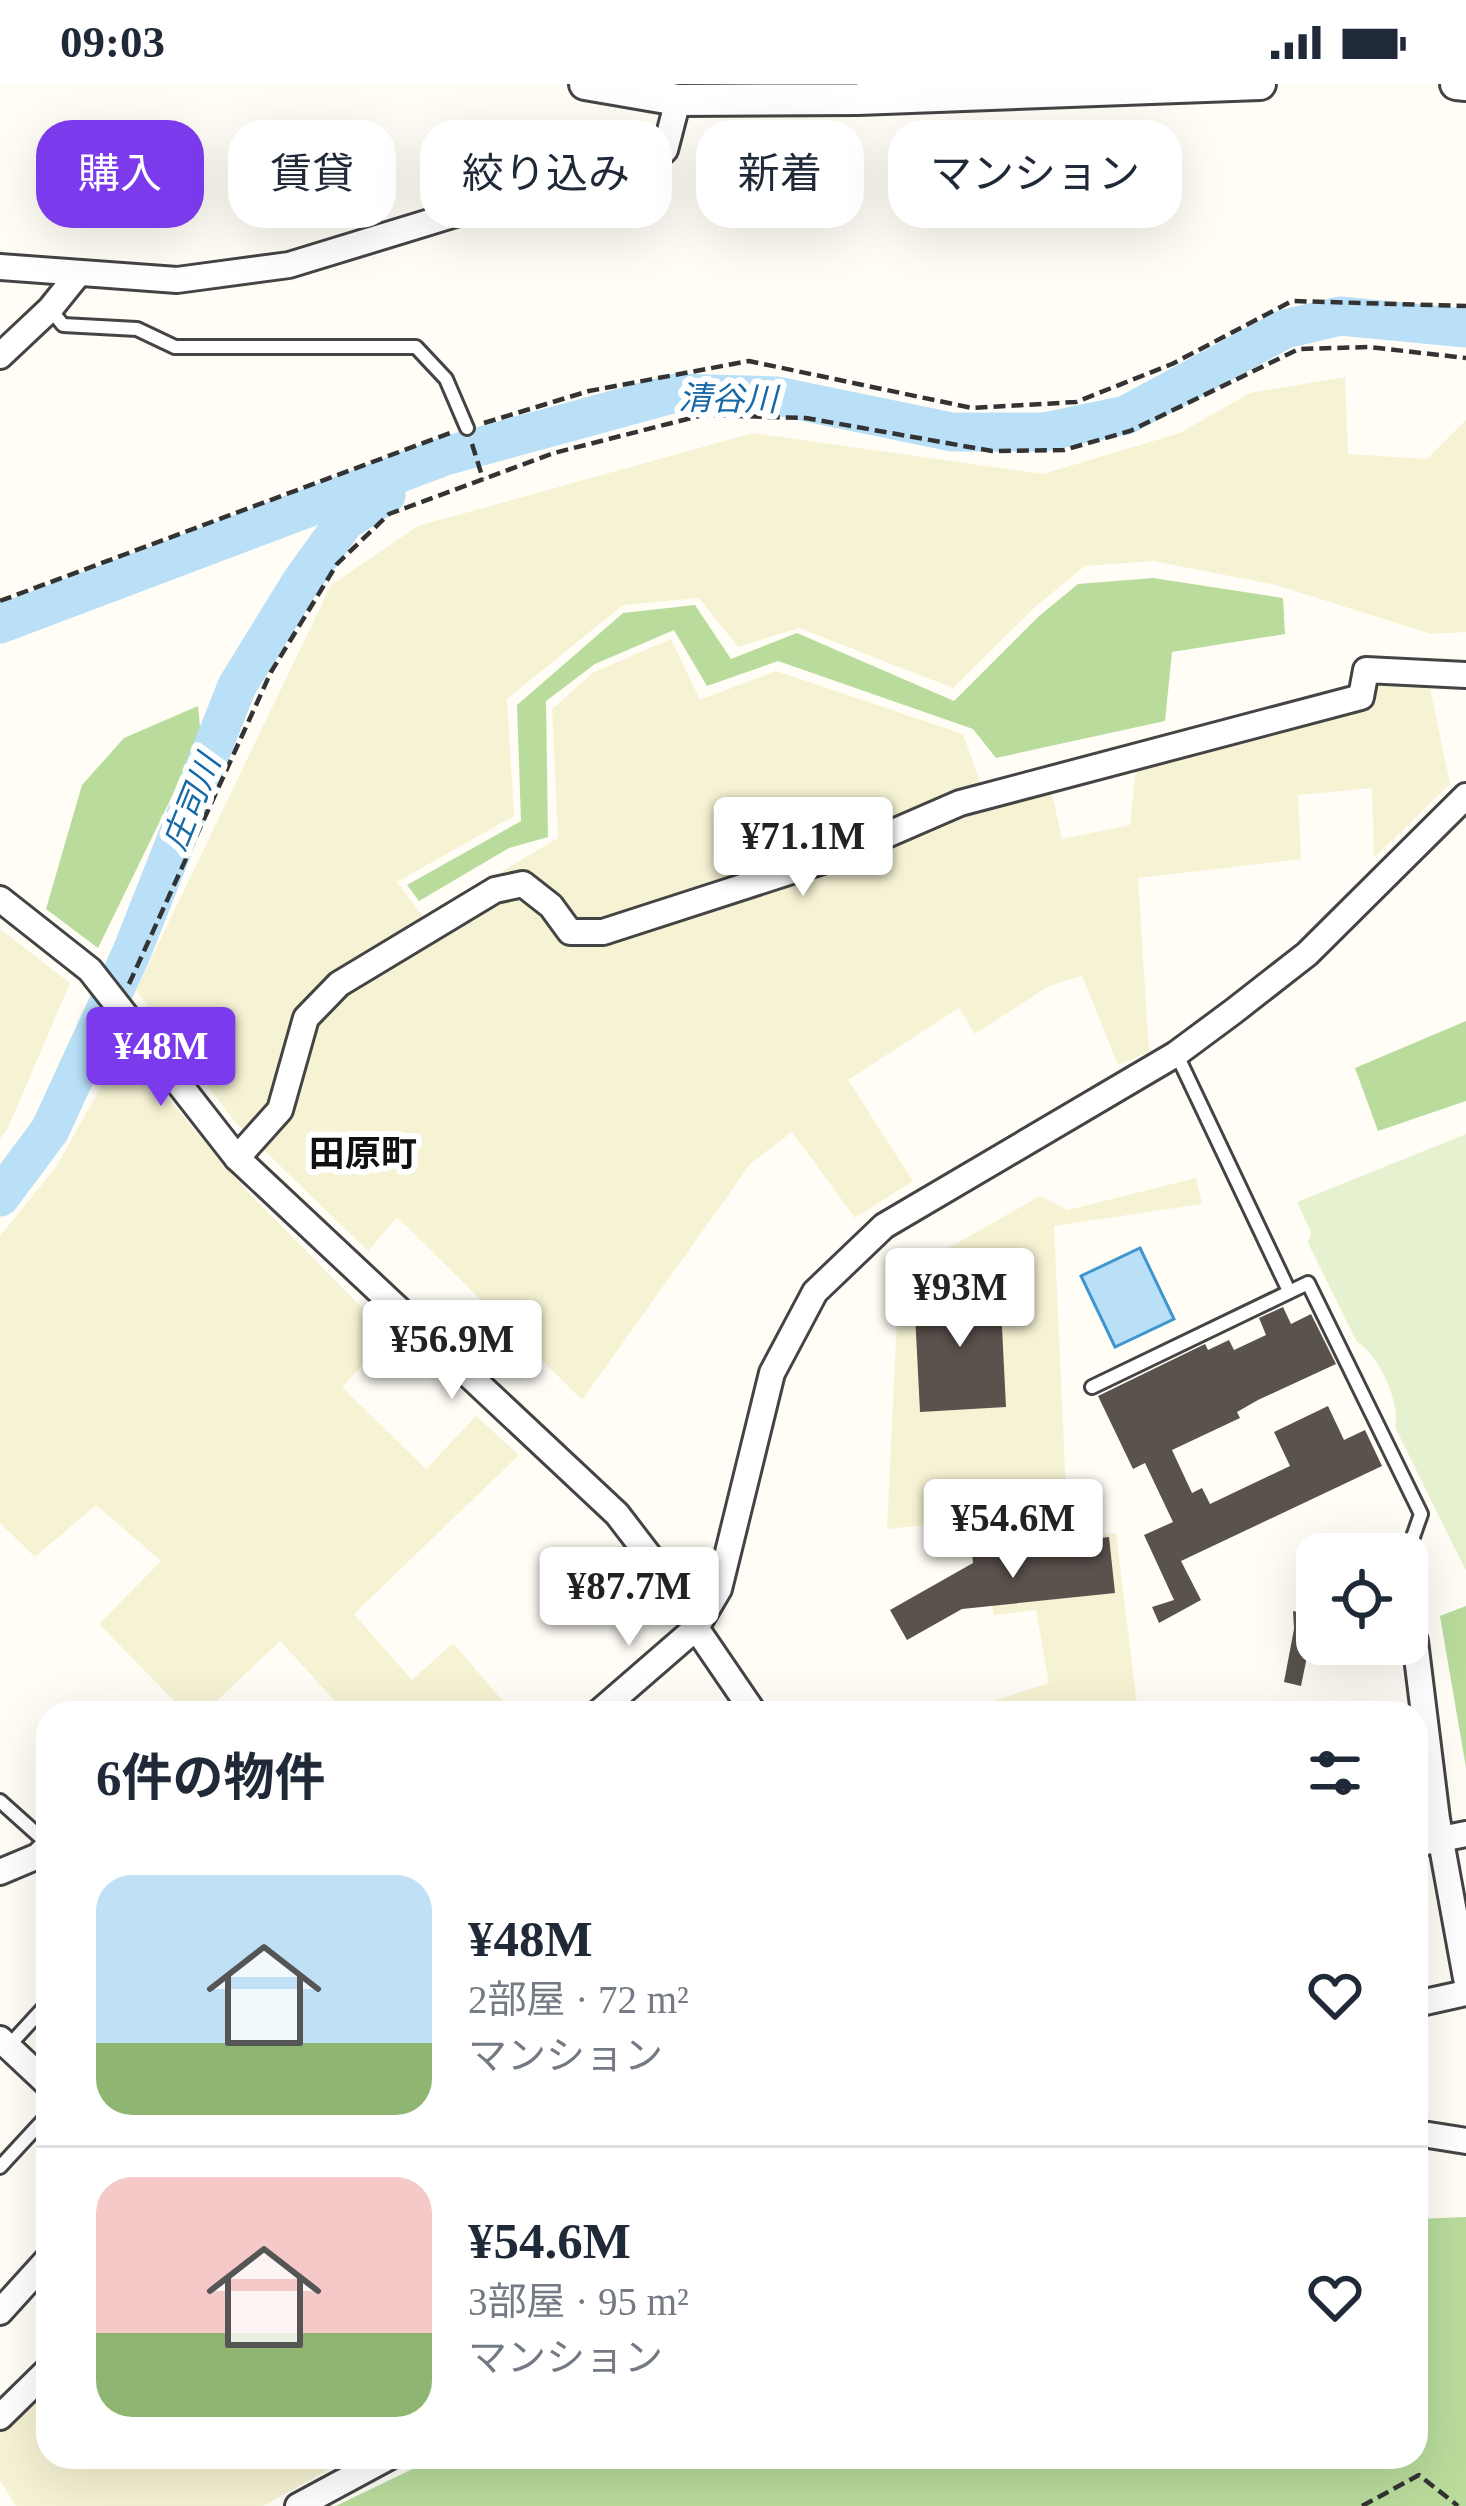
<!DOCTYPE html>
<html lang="ja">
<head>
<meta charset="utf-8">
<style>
  :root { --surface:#fff; --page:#f2f2f3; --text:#1f2937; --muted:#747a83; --line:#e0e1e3; --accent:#7c3aed }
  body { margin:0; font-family:"Times New Roman","Noto Sans JP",serif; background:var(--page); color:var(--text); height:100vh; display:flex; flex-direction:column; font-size:45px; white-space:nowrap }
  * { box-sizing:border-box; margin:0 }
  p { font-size:39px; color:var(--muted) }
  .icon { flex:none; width:66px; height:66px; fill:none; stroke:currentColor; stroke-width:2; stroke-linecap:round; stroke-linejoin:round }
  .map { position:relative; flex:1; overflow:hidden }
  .details { position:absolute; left:36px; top:1617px; width:1392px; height:768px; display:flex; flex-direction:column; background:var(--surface); border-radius:36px; box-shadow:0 12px 48px #0002 }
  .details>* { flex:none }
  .hud { position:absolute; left:36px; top:36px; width:1395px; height:108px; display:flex; gap:24px }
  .buttons { position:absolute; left:1296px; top:1449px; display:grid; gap:24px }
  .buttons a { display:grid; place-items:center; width:132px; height:132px; border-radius:24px; background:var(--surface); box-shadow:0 12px 48px #0002; font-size:60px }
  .price { position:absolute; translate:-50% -102px; padding:0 27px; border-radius:12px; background:#fff; color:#222; font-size:39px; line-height:78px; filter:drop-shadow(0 3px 6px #0008) }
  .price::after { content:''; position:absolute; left:50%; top:72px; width:36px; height:27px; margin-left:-18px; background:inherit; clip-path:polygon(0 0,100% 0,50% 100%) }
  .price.selected { background:var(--accent); color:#fff }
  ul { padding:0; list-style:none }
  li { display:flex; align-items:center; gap:36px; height:300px; padding:0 60px }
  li+li { border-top:3px solid var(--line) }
  li span { display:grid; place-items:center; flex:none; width:336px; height:240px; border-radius:36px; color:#555 }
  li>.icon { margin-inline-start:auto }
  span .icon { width:144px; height:144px; fill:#fffc; stroke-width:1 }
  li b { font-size:51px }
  h2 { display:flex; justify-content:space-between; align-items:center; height:144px; padding:0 60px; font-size:51px }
  .chip { padding:0 42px; border-radius:36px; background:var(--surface); box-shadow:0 12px 48px #0002; font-size:42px; line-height:108px }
  .chip.selected { background:var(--accent); color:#fff }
  .status { display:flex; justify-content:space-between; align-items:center; height:84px; padding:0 60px; background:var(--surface); direction:ltr }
  .status svg { height:33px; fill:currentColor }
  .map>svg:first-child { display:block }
  .farmland { fill:#f6f3d4 }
  .forest { fill:#b9dc9c }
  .pitch { fill:#e6f2cf }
  .water { fill:#b9e0f7; stroke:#3f96cf; stroke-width:3 }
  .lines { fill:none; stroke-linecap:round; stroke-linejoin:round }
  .river { stroke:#b9e0f7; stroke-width:39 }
  .building { fill:#5a524d }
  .service-casing { stroke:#444; stroke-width:18 }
  .minor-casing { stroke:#444; stroke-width:30 }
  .tertiary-casing { stroke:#444; stroke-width:36 }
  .path { stroke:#333; stroke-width:4.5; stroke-dasharray:12 6; stroke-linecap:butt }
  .service { stroke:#fff; stroke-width:12 }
  .minor { stroke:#fff; stroke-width:24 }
  .tertiary { stroke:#fff; stroke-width:30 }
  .labels { text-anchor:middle; stroke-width:12; stroke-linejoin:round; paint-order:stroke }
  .water-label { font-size:33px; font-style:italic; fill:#1768a6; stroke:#fff }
  .quarter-label { font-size:36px; font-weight:bold; fill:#111; stroke:#fff }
</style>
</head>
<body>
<div class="status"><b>09:03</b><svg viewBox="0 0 49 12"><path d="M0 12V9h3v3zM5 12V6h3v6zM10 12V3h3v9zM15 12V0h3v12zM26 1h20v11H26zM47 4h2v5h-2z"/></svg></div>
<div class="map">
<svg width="1466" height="2422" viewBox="0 0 1466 2422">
  <rect width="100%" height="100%" fill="#fffdf5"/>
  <!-- farmland -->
  <g class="farmland">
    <path d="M1345 293 1348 370 1427 375 1466 336V548L1431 550 1276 501 1153 477 1085 482 1035 523 953 604 799 544 738 563 699 514 623 521 507 615 514 732 397 798 424 834 558 754 552 625 594 588 671 555 700 616 776 587 963 650 990 726 1052 709 1062 755 1130 741 1136 683 1371 622 1377 596 1429 599 1450 700 1374 774 1372 704 1298 711 1301 775 1138 794 1149 968 1118 981 1082 892 1049 902 975 950 959 924 848 996 913 1097 855 1134 792 1048 751 1079 582 1316 397 1133 368 1167 235 1038 136 906 331 501 418 442 753 349 1043 390 1180 349 1250 309Z"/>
    <path d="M0 845 70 899 8 1044 0 1055Z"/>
    <path d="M124 962 244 1104 390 1252 342 1303 426 1385 476 1332 519 1371 354 1530 412 1596 453 1559 513 1629H346L280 1557 204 1629H186L99 1540 161 1477 96 1421 35 1473 0 1439V1152L56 1083Z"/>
    <path d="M1196 1094 1202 1120 1054 1142 1068 1452 1116 1449 1138 1629H967L968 1625 1049 1599 1036 1526 994 1531 972 1436 887 1445 899 1192 1040 1112 1068 1126Z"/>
    <path d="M48 2306V2373H351L263 2422H16L0 2397V2349Z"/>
  </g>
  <!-- forest -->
  <g class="forest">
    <path d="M1153 494 1283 514 1285 550 1172 568 1165 637 996 674 973 645 778 577 707 602 674 546 595 580 546 617 548 753 509 764 419 817 407 801 521 737 517 621 623 529 695 521 731 575 797 549 954 617 1038 533 1078 500Z"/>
    <path d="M198 622 201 653 98 864 46 825 82 701 124 654Z"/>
    <path d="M1466 937V1017L1378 1047 1355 984Z"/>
    <path d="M1466 1522V1684L1440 1532Z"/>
    <path d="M1466 2133V2422H336L437 2373H1416V2135Z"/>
  </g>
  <!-- pitch -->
  <path class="pitch" d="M1466 1050V1487L1395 1343C1401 1319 1379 1271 1357 1258L1308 1159 1311 1148 1297 1118Z"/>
  <!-- water -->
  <path class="water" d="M1140 1164 1174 1235 1115 1263 1081 1192Z"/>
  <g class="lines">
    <!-- river -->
    <g class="river">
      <path d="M0 540 445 372 676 309 777 312 952 348H1044L1126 331 1285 245 1340 232 1466 244"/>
      <path d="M0 1113 50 1046 131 870 237 602 301 498 345 437 386 411"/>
    </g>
  </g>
  <!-- building -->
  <g class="building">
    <path d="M1000 1204 1006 1323 920 1328 914 1210Z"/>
    <path d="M1283 1223 1291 1240 1311 1230 1336 1280 1258 1316 1237 1328 1240 1334 1172 1366 1192 1409 1202 1404 1210 1420 1290 1382 1274 1348 1328 1322 1344 1356 1365 1346 1382 1382 1181 1477 1201 1516 1159 1539 1152 1523 1174 1516 1144 1451 1173 1438 1145 1379 1133 1385 1098 1312 1205 1260 1208 1266 1229 1256 1234 1266 1266 1251 1259 1234Z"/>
    <path d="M1109 1453 1115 1509 962 1525 907 1556 890 1526 973 1479 972 1468Z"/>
    <path d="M1299 1521 1311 1523 1309 1563 1301 1602 1284 1598 1294 1545 1293 1527 1298 1528Z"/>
  </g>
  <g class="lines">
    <defs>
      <g id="service">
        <path d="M51 226 63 241 137 245 175 263H416L446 295 467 344"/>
        <path d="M1177 971 1289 1207"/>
        <path d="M1092 1303 1308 1199 1421 1430 1407 1470"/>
        <path d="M0 1717 48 1760"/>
        <path d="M5 1966 48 1919"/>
        <path d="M0 2083 48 2031"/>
      </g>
      <g id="minor">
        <path d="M0 183 177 196 289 181 459 129 563 112 647 81 665 66 678 16"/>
        <path d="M0 272 50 225 79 189"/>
        <path d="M0 815 90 886 237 1074 617 1430 683 1516 696 1544 754 1629"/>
        <path d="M237 1074 280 1026 306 934 339 900 495 806 523 800 551 822 570 848H603L838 772 960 719 1361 613 1366 586 1466 591"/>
        <path d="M1415 1557 1437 1735 1466 1894"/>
        <path d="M598 1629 696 1544 719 1505 772 1289 815 1208 884 1142 1176 970 1234 927 1307 870 1466 712"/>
        <path d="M1416 1760 1466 1750"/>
        <path d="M0 1788 38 1772 48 1762"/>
        <path d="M1416 1920 1466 1909"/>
        <path d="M0 1955 48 2000"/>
        <path d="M1416 2049 1466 2057"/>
        <path d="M0 2228 48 2175"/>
        <path d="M0 2333 48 2286"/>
        <path d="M298 2422 389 2373"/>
      </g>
      <g id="tertiary">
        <path d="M585 0 678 16 858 15 1260 0"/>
        <path d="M1456 0 1466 1"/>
      </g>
    </defs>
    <!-- service casing -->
    <use href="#service" class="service-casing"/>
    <!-- minor casing -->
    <use href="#minor" class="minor-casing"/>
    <!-- tertiary casing -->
    <use href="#tertiary" class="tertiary-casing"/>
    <!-- path -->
    <g class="path">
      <path d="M484 339 589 307 749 277 972 324 1076 318 1172 280 1292 217 1466 222"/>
      <path d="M472 360 483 395"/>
      <path d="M0 517 450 349"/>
      <path d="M129 900 271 588 337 480 389 430 554 369 703 331 806 334 992 367 1064 366 1130 347 1299 265 1369 263 1466 274"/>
      <path d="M1362 2422 1419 2391 1458 2422"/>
    </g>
    <!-- service -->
    <use href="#service" class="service"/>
    <!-- minor -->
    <use href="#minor" class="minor"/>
    <!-- tertiary -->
    <use href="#tertiary" class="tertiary"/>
  </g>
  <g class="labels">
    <!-- water labels -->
    <g class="water-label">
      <text transform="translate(728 314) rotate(1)" y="12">清谷川</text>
      <text transform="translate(191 718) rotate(-68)" y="12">庄司川</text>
    </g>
    <!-- quarter labels -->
    <g class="quarter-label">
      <text x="363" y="1082">田原町</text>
    </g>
  </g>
</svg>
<div class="buttons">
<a><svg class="icon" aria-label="locate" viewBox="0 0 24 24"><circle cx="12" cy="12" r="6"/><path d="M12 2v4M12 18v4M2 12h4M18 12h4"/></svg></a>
</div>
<b class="price" style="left:803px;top:815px">¥71.1M</b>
<b class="price selected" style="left:161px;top:1025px">¥48M</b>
<b class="price" style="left:960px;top:1266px">¥93M</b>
<b class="price" style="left:452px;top:1318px">¥56.9M</b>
<b class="price" style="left:1013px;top:1497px">¥54.6M</b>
<b class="price" style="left:629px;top:1565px">¥87.7M</b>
<div class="hud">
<a class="chip selected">購入</a>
<a class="chip">賃貸</a>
<a class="chip">絞り込み</a>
<a class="chip">新着</a>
<a class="chip">マンション</a>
</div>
<section class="details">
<h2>6件の物件<svg class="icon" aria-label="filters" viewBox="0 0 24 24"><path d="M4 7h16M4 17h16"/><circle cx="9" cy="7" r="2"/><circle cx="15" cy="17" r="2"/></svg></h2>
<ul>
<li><span style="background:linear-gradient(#bfe0f5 70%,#8fb573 0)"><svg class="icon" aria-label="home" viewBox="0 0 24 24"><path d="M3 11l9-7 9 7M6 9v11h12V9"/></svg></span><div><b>¥48M</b><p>2部屋 · 72 m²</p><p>マンション</p></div><svg class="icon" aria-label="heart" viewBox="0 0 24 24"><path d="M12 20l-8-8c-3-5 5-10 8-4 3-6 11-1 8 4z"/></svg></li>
<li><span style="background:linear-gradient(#f6c9c9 65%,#8fb573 0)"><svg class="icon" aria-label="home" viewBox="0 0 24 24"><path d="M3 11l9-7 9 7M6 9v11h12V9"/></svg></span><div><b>¥54.6M</b><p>3部屋 · 95 m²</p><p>マンション</p></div><svg class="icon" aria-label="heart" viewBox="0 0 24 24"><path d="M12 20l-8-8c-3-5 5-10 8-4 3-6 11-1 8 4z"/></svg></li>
</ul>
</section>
</div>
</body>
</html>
